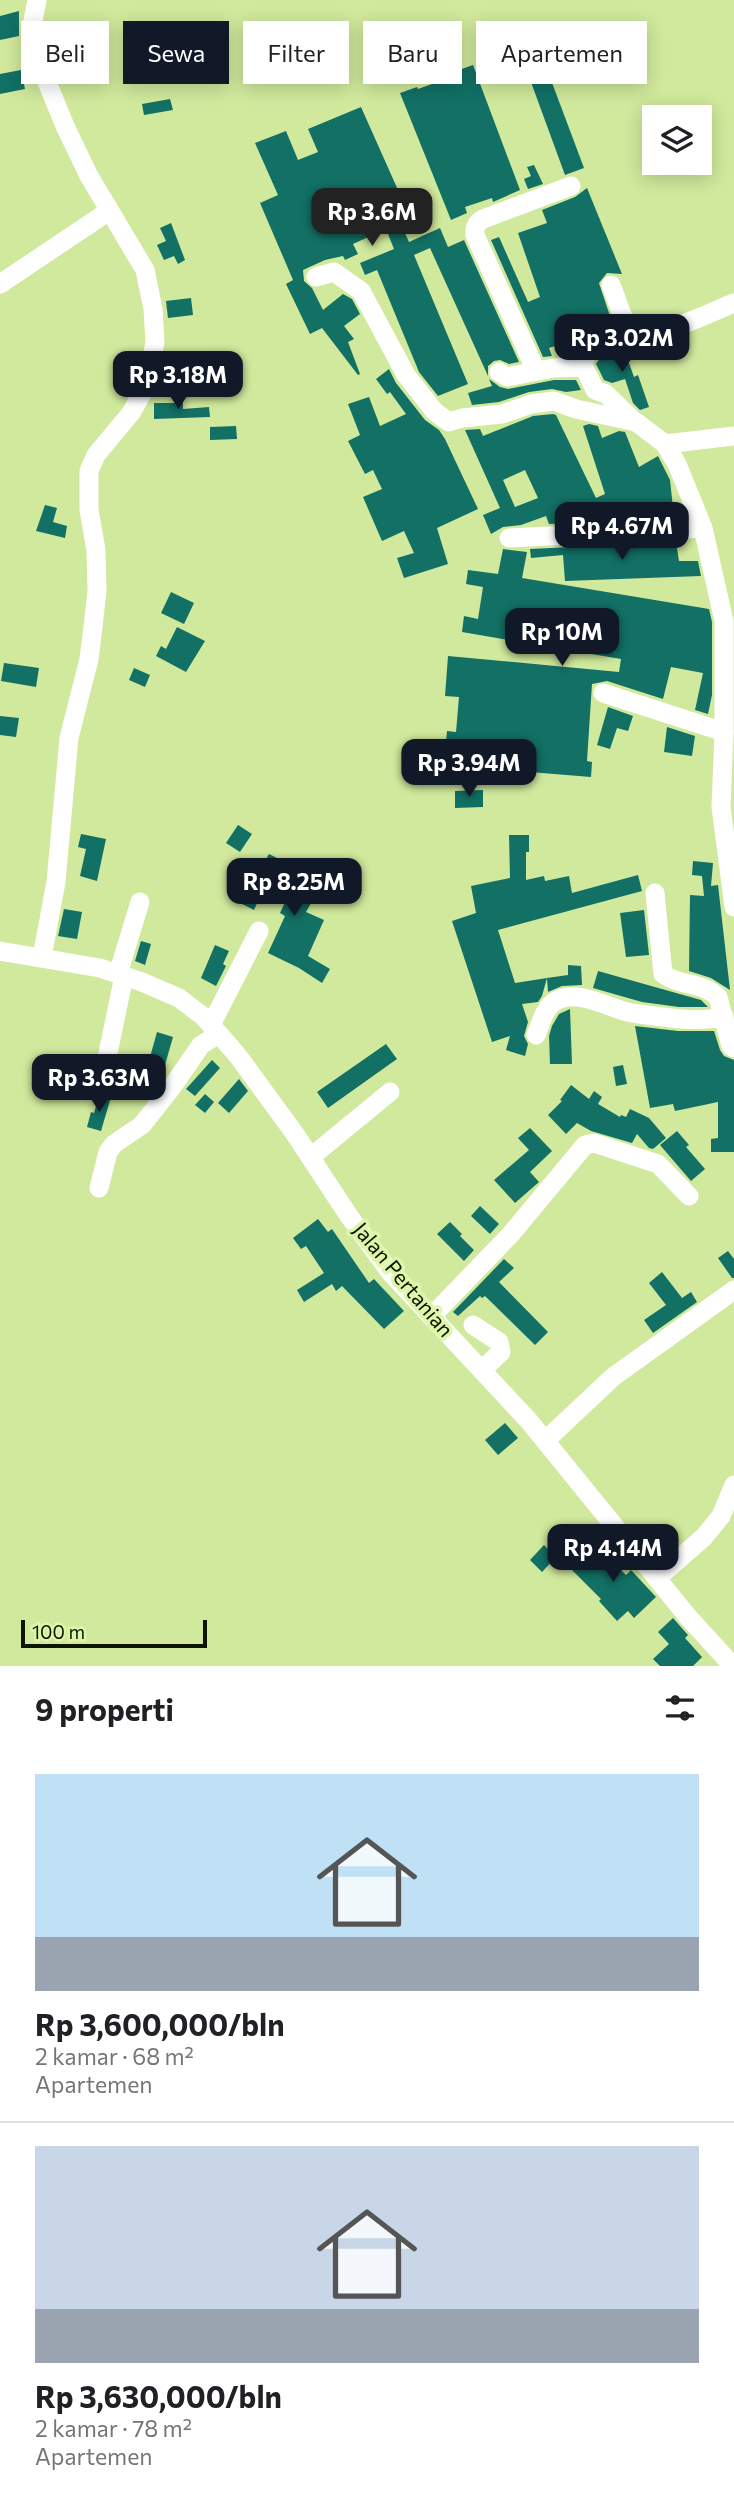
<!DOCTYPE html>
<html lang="id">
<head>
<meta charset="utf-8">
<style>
  :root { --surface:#fff; --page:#f2f2f2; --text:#202124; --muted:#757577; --line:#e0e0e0; --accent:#111827 }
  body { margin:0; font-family:Commissioner,sans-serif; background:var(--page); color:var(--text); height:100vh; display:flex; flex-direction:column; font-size:26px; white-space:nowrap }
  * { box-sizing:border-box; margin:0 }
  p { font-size:23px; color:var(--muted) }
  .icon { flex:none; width:38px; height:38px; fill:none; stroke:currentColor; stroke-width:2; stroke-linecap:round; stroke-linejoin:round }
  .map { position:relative; height:1666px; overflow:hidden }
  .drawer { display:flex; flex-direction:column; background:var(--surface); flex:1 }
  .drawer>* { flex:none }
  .banner { position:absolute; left:21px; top:21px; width:693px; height:63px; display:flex; gap:14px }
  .buttons { position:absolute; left:642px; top:105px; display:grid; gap:14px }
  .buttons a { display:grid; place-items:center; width:70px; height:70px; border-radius:0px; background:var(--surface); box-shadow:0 4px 18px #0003; font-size:35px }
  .scale { position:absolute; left:21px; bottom:18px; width:186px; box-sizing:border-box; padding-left:7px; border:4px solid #0d1400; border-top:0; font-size:19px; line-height:24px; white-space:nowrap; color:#0d1400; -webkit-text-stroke:5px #ddf6a9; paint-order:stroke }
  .price { position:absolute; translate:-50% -60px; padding:0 16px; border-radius:14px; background:var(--accent); color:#fff; font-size:23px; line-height:46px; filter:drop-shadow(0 2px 4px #0008) }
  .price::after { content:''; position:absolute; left:50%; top:42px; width:21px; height:16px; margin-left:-10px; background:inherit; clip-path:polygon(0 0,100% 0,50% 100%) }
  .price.current { background:#222; color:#fff }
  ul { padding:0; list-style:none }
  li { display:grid; align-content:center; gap:14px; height:371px; padding:0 35px }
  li+li { border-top:2px solid var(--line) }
  li span { display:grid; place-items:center; height:217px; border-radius:0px; color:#555 }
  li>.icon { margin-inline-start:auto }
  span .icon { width:126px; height:126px; fill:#fffc; stroke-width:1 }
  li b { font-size:30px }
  h2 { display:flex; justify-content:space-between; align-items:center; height:84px; padding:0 35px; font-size:30px }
  .chip { padding:0 24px; border-radius:0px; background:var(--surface); box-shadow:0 4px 18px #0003; font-size:24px; line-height:63px }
  .chip.current { background:var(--accent); color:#fff }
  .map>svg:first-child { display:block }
  .building { fill:#127065; fill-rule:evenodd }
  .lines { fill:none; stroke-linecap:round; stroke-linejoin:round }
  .minor { stroke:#fff; stroke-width:19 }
  .labels { text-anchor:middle; stroke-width:7; stroke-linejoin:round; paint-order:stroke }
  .street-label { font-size:21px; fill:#0d1400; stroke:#ddf6a9 }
</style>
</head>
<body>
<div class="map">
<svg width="734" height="1666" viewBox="0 0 734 1666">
  <rect width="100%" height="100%" fill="#d0e99c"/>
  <!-- building -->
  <g class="building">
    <path d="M19 11V36L0 40V16Z"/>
    <path d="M541 36 543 43 548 41 551 51 542 56 584 168 565 175 528 74 531 73 523 50 527 49 525 42Z"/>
    <path d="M594 44 598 56 578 62 575 50Z"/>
    <path d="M473 65 520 190 493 202 492 198 465 207 467 213 451 220 400 93 417 87 418 89 460 74 459 70Z"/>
    <path d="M21 70 25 89 0 94V74Z"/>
    <path d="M170 99 173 110 144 115 142 104Z"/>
    <path d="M361 107 410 217 400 222 409 242 440 228 448 247 464 240 519 362 509 364 500 360 494 361 488 366V376L430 248 414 255 468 384 438 396 419 372 377 270 365 275 360 263 394 249 386 229 353 244 358 254 345 260 343 256 325 260 303 270 304 281 312 288 323 310 343 294 352 299 360 314 344 326 354 339 348 342 360 374 358 375 322 328 310 334 286 284 293 280 260 203 278 195 255 143 286 131 298 160 318 152 308 129Z"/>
    <path d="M534 165 543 184 528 189 524 179 531 176 527 167Z"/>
    <path d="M587 188 622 274 607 273 599 283 611 319 598 323 599 325 593 329 582 333V337L549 348 552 356 543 357 491 240 499 237 528 302 540 297 518 233 547 223 542 210 575 197Z"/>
    <path d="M171 223 185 260 178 264 174 256 164 260 157 245 166 241 160 228Z"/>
    <path d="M191 298 193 315 168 318 166 301Z"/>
    <path d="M622 344 634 377 638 375 649 407 640 410 633 403 625 379 612 383 604 380 596 364 606 350Z"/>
    <path d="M389 369 396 383 425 420 439 430 445 439 478 509 437 528 448 564 404 578 397 558 414 553 404 531 382 541 363 497 382 489 373 470 365 474 348 441 360 435 348 404 369 397 380 426 406 414 390 392 387 394 376 379Z"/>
    <path d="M489 379 500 387 508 389 554 380H576L581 390 566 392 552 389 529 392 499 402 472 405 468 393 492 386Z"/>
    <path d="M154 403H183V409L209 407 210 417 154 419Z"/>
    <path d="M553 414 556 415 596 498 605 494 583 426 589 424 598 426 602 438 619 431 625 432 639 467 658 456 670 480 674 517 549 524 546 516 521 525 503 527 491 534 483 515 500 508 465 430 480 429 483 436 533 416ZM525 470 538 498 515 507 503 480Z"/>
    <path d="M236 426 237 439 210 440V427Z"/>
    <path d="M45 505 57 508 53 522 67 526 65 538 36 531Z"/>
    <path d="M676 542 679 561H698L701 576 565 581 563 555 531 558 530 549Z"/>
    <path d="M503 549 527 552 522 578 709 609 712 622V695L708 714 695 710 703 673 671 667 663 699 607 681 592 684 587 761 592 762 591 777 444 765 447 731 456 732 459 697 445 696 448 656 619 672 621 659 462 632 464 616 478 619 483 587 466 584 468 570 498 574Z"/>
    <path d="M171 592 194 603 184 624 161 613Z"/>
    <path d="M177 627 205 641 186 672 156 656 161 646 166 649Z"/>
    <path d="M4 663 39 668 36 687 1 681Z"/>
    <path d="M134 668 150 675 145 687 129 680Z"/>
    <path d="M608 707 633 716 628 731 617 728 610 749 597 745Z"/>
    <path d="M0 716 19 718 16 737 0 735Z"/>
    <path d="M667 727 695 736 692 756 664 752Z"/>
    <path d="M483 790V807L455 808V791Z"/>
    <path d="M238 825 252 834 240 852 226 843Z"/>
    <path d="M81 834 106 839 97 881 80 876 86 849 78 847Z"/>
    <path d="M509 835H529V852H526V880L544 876 545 881 569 876 572 893 638 875 642 891 498 930 515 983 547 978 542 996 538 1002 522 1004 528 1022 524 1036 528 1044 525 1056 506 1050 510 1036 492 1042 452 921 476 913 471 886 510 878Z"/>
    <path d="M269 854 297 868 293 874 319 889 306 912 324 920 308 956 330 969 322 983 299 968 268 953 285 916 280 913 287 898 269 887 272 883 257 875Z"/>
    <path d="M693 861 713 863 711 886 718 885 730 990 711 978 689 971 690 895 704 896 702 876 692 875Z"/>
    <path d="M243 891 259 899 254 910 238 902Z"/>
    <path d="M64 909 82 912 77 939 58 936Z"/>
    <path d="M644 910 649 955 626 957 620 913Z"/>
    <path d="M141 941 151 944 145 965 135 961Z"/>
    <path d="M215 945 229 951 223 964 226 966 216 986 201 978Z"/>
    <path d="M568 965 581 966 582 985 562 986 548 992 547 978 568 975Z"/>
    <path d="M598 971 701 1000 708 1007H679L642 1002 593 988Z"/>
    <path d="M570 1009 572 1064H550L549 1036 552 1026 559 1014Z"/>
    <path d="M635 1026 678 1031H714L720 1050 724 1056 734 1060V1152H711V1139L718 1138V1102L675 1111 673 1104 650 1108Z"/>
    <path d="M157 1032 173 1037 163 1072 147 1068Z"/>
    <path d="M386 1044 397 1059 328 1108 317 1092Z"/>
    <path d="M212 1060 220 1068 195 1096 186 1089Z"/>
    <path d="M623 1065 627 1084 616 1086 613 1067Z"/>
    <path d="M239 1079 248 1091 229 1113 218 1103Z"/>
    <path d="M571 1085 589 1099 594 1091 602 1097 598 1104 620 1117 621 1115 626 1117 630 1109 649 1118 666 1138 653 1149 649 1148 637 1134 632 1143 591 1131 577 1123 566 1134 548 1115 562 1101 560 1100Z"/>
    <path d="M205 1094 214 1102 205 1113 195 1105Z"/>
    <path d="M109 1096 111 1097 101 1131 87 1127 91 1112 94 1113 98 1099Z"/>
    <path d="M530 1128 552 1151 530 1172 539 1182 515 1203 494 1180 529 1150 518 1138Z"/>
    <path d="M677 1131 689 1145 686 1147 705 1169 691 1181 660 1145Z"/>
    <path d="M480 1206 499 1224 490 1234 471 1216Z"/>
    <path d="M318 1219 328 1232 332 1229 369 1283 374 1279 404 1311 384 1329 342 1286 336 1291 332 1284 304 1302 297 1290 324 1273 306 1246 301 1249 293 1238Z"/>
    <path d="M450 1222 462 1234 460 1236 474 1250 464 1261 437 1234Z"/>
    <path d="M728 1251 734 1259V1278H732L718 1258Z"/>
    <path d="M504 1259 514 1268 499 1282 548 1332 535 1345 485 1296 482 1298 480 1296 458 1316 453 1312Z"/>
    <path d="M662 1272 682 1298 691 1292 697 1302 653 1333 644 1320 666 1305 649 1283Z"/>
    <path d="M505 1423 518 1438 498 1455 485 1440Z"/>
    <path d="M603 1541 612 1550 606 1555 626 1575 631 1570 656 1597 634 1618 628 1611 617 1621 599 1601 601 1599 572 1570Z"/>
    <path d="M544 1545 556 1557 542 1572 530 1560Z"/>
    <path d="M673 1618 688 1635 685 1638 702 1657 693 1666H660L653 1659 669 1644 658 1632Z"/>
  </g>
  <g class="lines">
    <!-- minor -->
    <g class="minor">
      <path d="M37 0 31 31 33 48 65 126 89 176 145 270 153 309 155 343 145 388 131 413 96 455 89 471V510L96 550 97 591 93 627 89 659 69 738 56 882 42 957"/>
      <path d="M316 277 334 272 361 291 406 375 435 412 449 422 462 418 502 414 531 404 554 401 576 409 636 422 665 444 677 464 703 528 724 621V732L721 807 734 907"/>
      <path d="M0 284 109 211"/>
      <path d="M611 285C616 296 623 323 631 330 650 344 713 311 734 303"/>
      <path d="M581 367C593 340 601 337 627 325"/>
      <path d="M536 371 475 235C474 227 476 223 483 219L571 186"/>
      <path d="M499 372 507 377 553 368 584 367 595 390 606 394 635 422"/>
      <path d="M665 444 734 436"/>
      <path d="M509 538 703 528"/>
      <path d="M603 693 724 732"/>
      <path d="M655 893 663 974C679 986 703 982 718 997L731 1046 734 1048"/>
      <path d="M0 951 100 968 142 982 179 998 204 1017 238 1056 295 1134 349 1216 390 1272 529 1421 689 1618 731 1664"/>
      <path d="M118 974 140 902"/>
      <path d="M211 1025 259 931"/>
      <path d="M536 1035C541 1024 543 1010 554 1002 577 987 609 1009 632 1013 662 1017 695 1023 724 1017"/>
      <path d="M101 1087 124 976"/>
      <path d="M311 1157 390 1092"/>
      <path d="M99 1188 108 1152 114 1144 142 1125 172 1087 201 1045 219 1034"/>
      <path d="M432 1316 511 1234 585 1145 594 1143 658 1164 689 1196"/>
      <path d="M473 1325 499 1342 501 1352 482 1370"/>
      <path d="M546 1440 613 1377 734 1290"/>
      <path d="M657 1578 704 1537 721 1516 734 1485"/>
    </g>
  </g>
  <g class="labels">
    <!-- street labels -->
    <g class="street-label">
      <text transform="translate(403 1280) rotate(50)" y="7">Jalan Pertanian</text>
    </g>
  </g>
</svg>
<div class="buttons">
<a><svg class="icon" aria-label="layers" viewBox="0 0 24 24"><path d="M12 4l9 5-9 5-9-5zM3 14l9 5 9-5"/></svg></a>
</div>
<div class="scale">100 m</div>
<b class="price current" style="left:372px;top:248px">Rp 3.6M</b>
<b class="price" style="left:622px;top:374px">Rp 3.02M</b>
<b class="price" style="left:178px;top:411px">Rp 3.18M</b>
<b class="price" style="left:622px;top:562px">Rp 4.67M</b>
<b class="price" style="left:562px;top:668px">Rp 10M</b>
<b class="price" style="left:469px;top:799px">Rp 3.94M</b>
<b class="price" style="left:294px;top:918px">Rp 8.25M</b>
<b class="price" style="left:99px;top:1114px">Rp 3.63M</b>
<b class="price" style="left:613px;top:1584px">Rp 4.14M</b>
<div class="banner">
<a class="chip">Beli</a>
<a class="chip current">Sewa</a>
<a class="chip">Filter</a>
<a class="chip">Baru</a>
<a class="chip">Apartemen</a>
</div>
</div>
<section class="drawer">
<h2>9 properti<svg class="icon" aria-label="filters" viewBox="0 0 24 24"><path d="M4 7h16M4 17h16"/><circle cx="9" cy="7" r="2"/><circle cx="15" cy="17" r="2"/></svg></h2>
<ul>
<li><span style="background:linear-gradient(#bfe0f5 75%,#9aa5b1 0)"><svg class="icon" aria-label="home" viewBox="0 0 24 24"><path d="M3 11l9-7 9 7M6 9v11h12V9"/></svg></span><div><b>Rp 3,600,000/bln</b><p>2 kamar · 68 m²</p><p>Apartemen</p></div></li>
<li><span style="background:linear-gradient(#c9d6e8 75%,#9aa5b1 0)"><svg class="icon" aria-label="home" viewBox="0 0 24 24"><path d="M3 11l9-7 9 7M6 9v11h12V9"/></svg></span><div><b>Rp 3,630,000/bln</b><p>2 kamar · 78 m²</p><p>Apartemen</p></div></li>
</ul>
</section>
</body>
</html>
